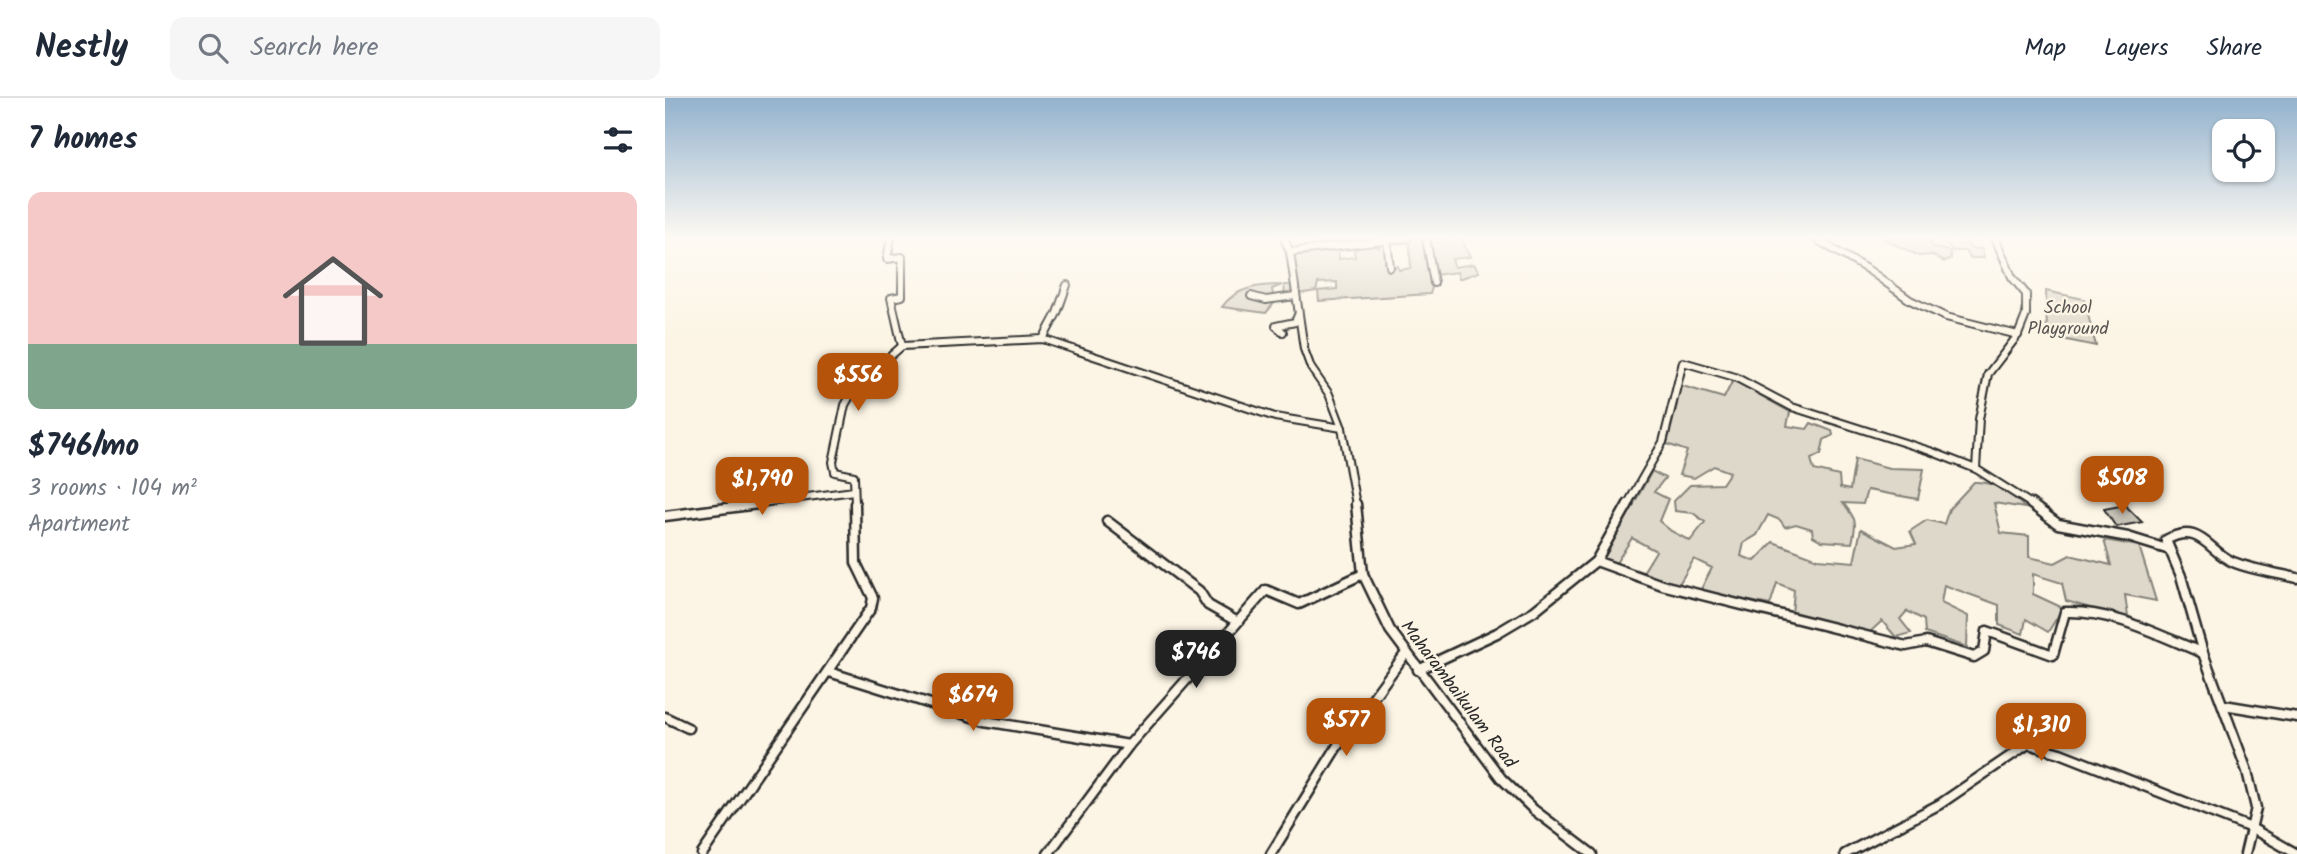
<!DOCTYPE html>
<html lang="en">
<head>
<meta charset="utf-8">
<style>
  :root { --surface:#fff; --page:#f6f6f7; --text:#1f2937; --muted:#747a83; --line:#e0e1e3; --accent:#b45309 }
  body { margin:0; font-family:Kalam,sans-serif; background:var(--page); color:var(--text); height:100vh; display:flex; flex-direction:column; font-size:26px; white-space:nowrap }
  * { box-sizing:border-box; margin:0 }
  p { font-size:23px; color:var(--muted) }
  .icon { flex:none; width:38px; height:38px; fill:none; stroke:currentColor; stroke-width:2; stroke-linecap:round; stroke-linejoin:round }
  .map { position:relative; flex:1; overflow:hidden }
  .side { display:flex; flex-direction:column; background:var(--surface); width:665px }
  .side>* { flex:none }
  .tools { position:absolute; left:1547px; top:21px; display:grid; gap:14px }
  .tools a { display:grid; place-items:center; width:63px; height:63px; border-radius:14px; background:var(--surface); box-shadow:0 2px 5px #0004; font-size:35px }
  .price { position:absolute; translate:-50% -60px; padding:0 16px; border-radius:14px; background:var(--accent); color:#fff; font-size:23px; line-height:46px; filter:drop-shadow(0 2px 4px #0008) }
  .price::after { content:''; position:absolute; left:50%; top:42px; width:21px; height:16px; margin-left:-10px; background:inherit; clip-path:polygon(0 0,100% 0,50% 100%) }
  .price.active { background:#222; color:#fff }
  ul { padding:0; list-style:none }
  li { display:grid; align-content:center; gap:14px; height:371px; padding:0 28px }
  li+li { border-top:2px solid var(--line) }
  li span { display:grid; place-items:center; height:217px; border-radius:14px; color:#555 }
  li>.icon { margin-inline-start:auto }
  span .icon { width:126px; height:126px; fill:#fffc; stroke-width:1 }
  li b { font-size:30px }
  h2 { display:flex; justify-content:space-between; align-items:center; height:84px; padding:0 28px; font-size:30px }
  header { display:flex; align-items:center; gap:42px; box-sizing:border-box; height:98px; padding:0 35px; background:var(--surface); border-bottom:2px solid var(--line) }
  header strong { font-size:33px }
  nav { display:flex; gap:38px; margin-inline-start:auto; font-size:24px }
  .search { width:490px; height:63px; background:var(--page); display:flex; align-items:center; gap:18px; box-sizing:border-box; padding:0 24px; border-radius:14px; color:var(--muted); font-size:26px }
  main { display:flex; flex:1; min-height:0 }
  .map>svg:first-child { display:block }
  .green { fill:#ded8ca; stroke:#84827a; stroke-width:2 }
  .building { fill:#c8c3b7; stroke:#2b2b2b; stroke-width:2 }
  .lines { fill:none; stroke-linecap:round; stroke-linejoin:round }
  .street-far1-casing { stroke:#2b2b2b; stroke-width:10 }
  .street-casing { stroke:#2b2b2b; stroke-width:13 }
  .street-far1 { stroke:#fcf5e5; stroke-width:6 }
  .street { stroke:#fcf5e5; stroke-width:8 }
  .labels { text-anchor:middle; stroke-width:5; stroke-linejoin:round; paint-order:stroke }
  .park-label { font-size:18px; fill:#585653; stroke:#fcf5e5 }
  .street-label { font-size:18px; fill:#2b2b2b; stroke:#fcf5e5 }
</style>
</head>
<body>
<header>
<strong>Nestly</strong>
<div class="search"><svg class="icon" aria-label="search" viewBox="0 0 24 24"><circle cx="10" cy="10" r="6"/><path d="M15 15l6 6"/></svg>Search here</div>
<nav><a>Map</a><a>Layers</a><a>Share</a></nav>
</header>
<main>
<section class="side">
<h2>7 homes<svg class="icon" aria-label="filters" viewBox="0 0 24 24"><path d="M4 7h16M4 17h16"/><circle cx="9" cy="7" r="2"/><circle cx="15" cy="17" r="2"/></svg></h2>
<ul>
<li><span style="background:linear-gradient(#f6c9c9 70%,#7fa58c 0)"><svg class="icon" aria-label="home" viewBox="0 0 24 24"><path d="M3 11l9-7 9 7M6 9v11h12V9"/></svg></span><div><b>$746/mo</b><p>3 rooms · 104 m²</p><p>Apartment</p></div></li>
</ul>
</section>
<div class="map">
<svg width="1632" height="756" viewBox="0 0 1632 756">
  <rect width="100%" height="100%" fill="#fcf5e5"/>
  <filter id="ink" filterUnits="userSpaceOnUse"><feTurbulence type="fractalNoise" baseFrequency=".0143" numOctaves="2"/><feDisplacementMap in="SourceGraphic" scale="14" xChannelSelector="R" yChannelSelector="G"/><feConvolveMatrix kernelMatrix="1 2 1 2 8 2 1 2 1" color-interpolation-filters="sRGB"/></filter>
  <g filter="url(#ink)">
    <!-- green -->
    <g class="green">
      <path d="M760 140 768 186 765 196 654 203 653 193 672 191V184L653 185 651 193 632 196 626 155 686 148V151L673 153 674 161 690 159 688 148 711 145 714 151 713 145 720 144 724 171 733 168 734 172 746 170 744 141Z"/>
      <path d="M763 140H796L805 159 787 161 789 169 809 166 814 174 794 181 792 174 770 177Z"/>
      <path d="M1217 140H1300L1305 150 1317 151 1319 160H1305L1300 153H1288L1276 141 1265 145 1269 150 1285 153 1286 161 1279 164 1267 157 1254 158Z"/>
      <path d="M617 187 607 191 608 197 620 196 619 187H628L629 197 602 203 630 198 631 202 610 204 601 215 557 209C571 189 594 187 617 187Z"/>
      <path d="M1381 193 1419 201 1431 248 1382 238Z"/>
      <path d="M1068 282 1125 314 1122 328 1142 331 1146 325 1167 333 1168 337 1159 342 1156 356 1146 361 1149 372 1174 378 1175 390 1185 392 1190 361 1224 370 1259 371 1253 401 1202 392 1198 406 1178 405C1192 422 1192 424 1187 445L1157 443 1148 438 1147 431 1131 426 1120 429 1115 422 1103 417 1092 437 1079 445 1076 458 1090 463 1108 444 1153 461 1189 464 1196 431 1231 449 1251 446 1245 433 1262 422 1279 426 1284 411 1309 384C1332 383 1345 395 1360 410L1329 405 1336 435 1364 438V459L1390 465 1405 457 1446 467 1439 442 1474 448 1491 503 1460 497 1463 518 1477 525 1401 503 1397 485 1368 476V496L1398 510 1383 534 1361 521 1358 536 1334 527V507L1279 487 1276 505 1303 518 1302 549 1260 535 1259 522 1242 513 1235 521 1246 535 1231 539 1217 523 1205 534 1127 517 1129 492 1112 485 1105 507 1035 493 1047 470 1029 461 1014 486 977 476 991 453 967 440 951 465 938 461 987 373 1000 380 989 394 1003 401 994 423 1006 433 1025 443 1040 424 1028 415 1010 413 1009 403 1025 387 1057 386 1065 374 1049 368 1029 380 1014 377 1022 353 1002 346 1012 306 1014 287 1059 300Z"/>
    </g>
    <!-- building -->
    <path class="building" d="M1460 407 1477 424 1451 429 1439 411Z"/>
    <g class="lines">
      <defs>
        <g id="street-far1">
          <path d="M226 140 222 161 237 159V198L226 200 237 248"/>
          <path d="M619 140 625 154 639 251 646 270 664 296 677 330 691 407"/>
          <path d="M761 140 769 185"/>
          <path d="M1149 140 1205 173 1245 202 1281 219 1353 237"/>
          <path d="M722 143 725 169"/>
          <path d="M625 154 743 140"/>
          <path d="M586 198 601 202 630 198"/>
          <path d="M618 234 611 228 630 224 633 217"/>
          <path d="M378 241 392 215 402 187"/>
          <path d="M1311 371 1314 321 1323 276 1353 237 1361 217V196L1347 179 1330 140"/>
          <path d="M80 407 189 393"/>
          <path d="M190 407 189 378 170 374 168 364 180 307 191 288 237 248 378 241 610 319 677 330"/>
          <path d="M962 407 998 344 1018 264 1070 279 1127 309 1265 353 1311 371 1368 407"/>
        </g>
        <g id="street">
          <path d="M691 406 698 476 725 532 836 680 869 712 927 756"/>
          <path d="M1366 406 1393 426 1463 439 1505 452 1516 478 1538 555 1582 673 1591 710 1580 756"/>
          <path d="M0 418 93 406"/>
          <path d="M442 423 534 493 543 507 571 523"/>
          <path d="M1505 452 1501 442C1535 423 1544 454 1568 464 1588 472 1611 475 1632 480"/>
          <path d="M931 463 997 487 1241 548 1261 544 1309 559 1319 553 1322 533 1388 557 1400 514C1448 512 1495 538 1538 555"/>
          <path d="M753 572 832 535 869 513 931 463 963 406"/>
          <path d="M164 574 320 623 464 647"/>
          <path d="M1559 607 1632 619"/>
          <path d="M0 619 23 630"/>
          <path d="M37 756 206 510 208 500 191 465 190 406"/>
          <path d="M383 756 464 647 601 492 634 506 698 476"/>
          <path d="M606 756 673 647 741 555"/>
          <path d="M1180 756 1275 706 1363 646 1395 655 1586 730 1632 756"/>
        </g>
      </defs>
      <!-- street-far1 casing -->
      <use href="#street-far1" class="street-far1-casing"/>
      <!-- street casing -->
      <use href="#street" class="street-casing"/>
      <!-- street-far1 -->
      <use href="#street-far1" class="street-far1"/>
      <!-- street -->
      <use href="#street" class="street"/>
    </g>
  </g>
  <!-- sky -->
  <linearGradient id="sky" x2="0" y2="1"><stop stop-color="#93b2cd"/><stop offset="0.57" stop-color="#fefaf3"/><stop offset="1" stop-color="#fefaf3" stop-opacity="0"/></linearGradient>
  <rect width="1632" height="246" fill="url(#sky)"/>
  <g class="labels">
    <!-- park labels -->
    <g class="park-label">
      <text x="1403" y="215">School<tspan x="1403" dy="21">Playground</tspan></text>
    </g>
    <!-- street labels -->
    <g class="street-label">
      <text transform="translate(794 596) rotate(53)" y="6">Maharambaikulam Road</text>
    </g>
  </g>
</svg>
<div class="tools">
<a><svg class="icon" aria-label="locate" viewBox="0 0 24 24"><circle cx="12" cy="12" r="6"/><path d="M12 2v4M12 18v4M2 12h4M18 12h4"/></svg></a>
</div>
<b class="price" style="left:193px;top:315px">$556</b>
<b class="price" style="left:1457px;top:418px">$508</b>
<b class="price" style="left:97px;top:419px">$1,790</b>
<b class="price active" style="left:531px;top:592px">$746</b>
<b class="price" style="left:308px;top:635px">$674</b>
<b class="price" style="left:681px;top:660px">$577</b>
<b class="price" style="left:1376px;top:665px">$1,310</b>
</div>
</main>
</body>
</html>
